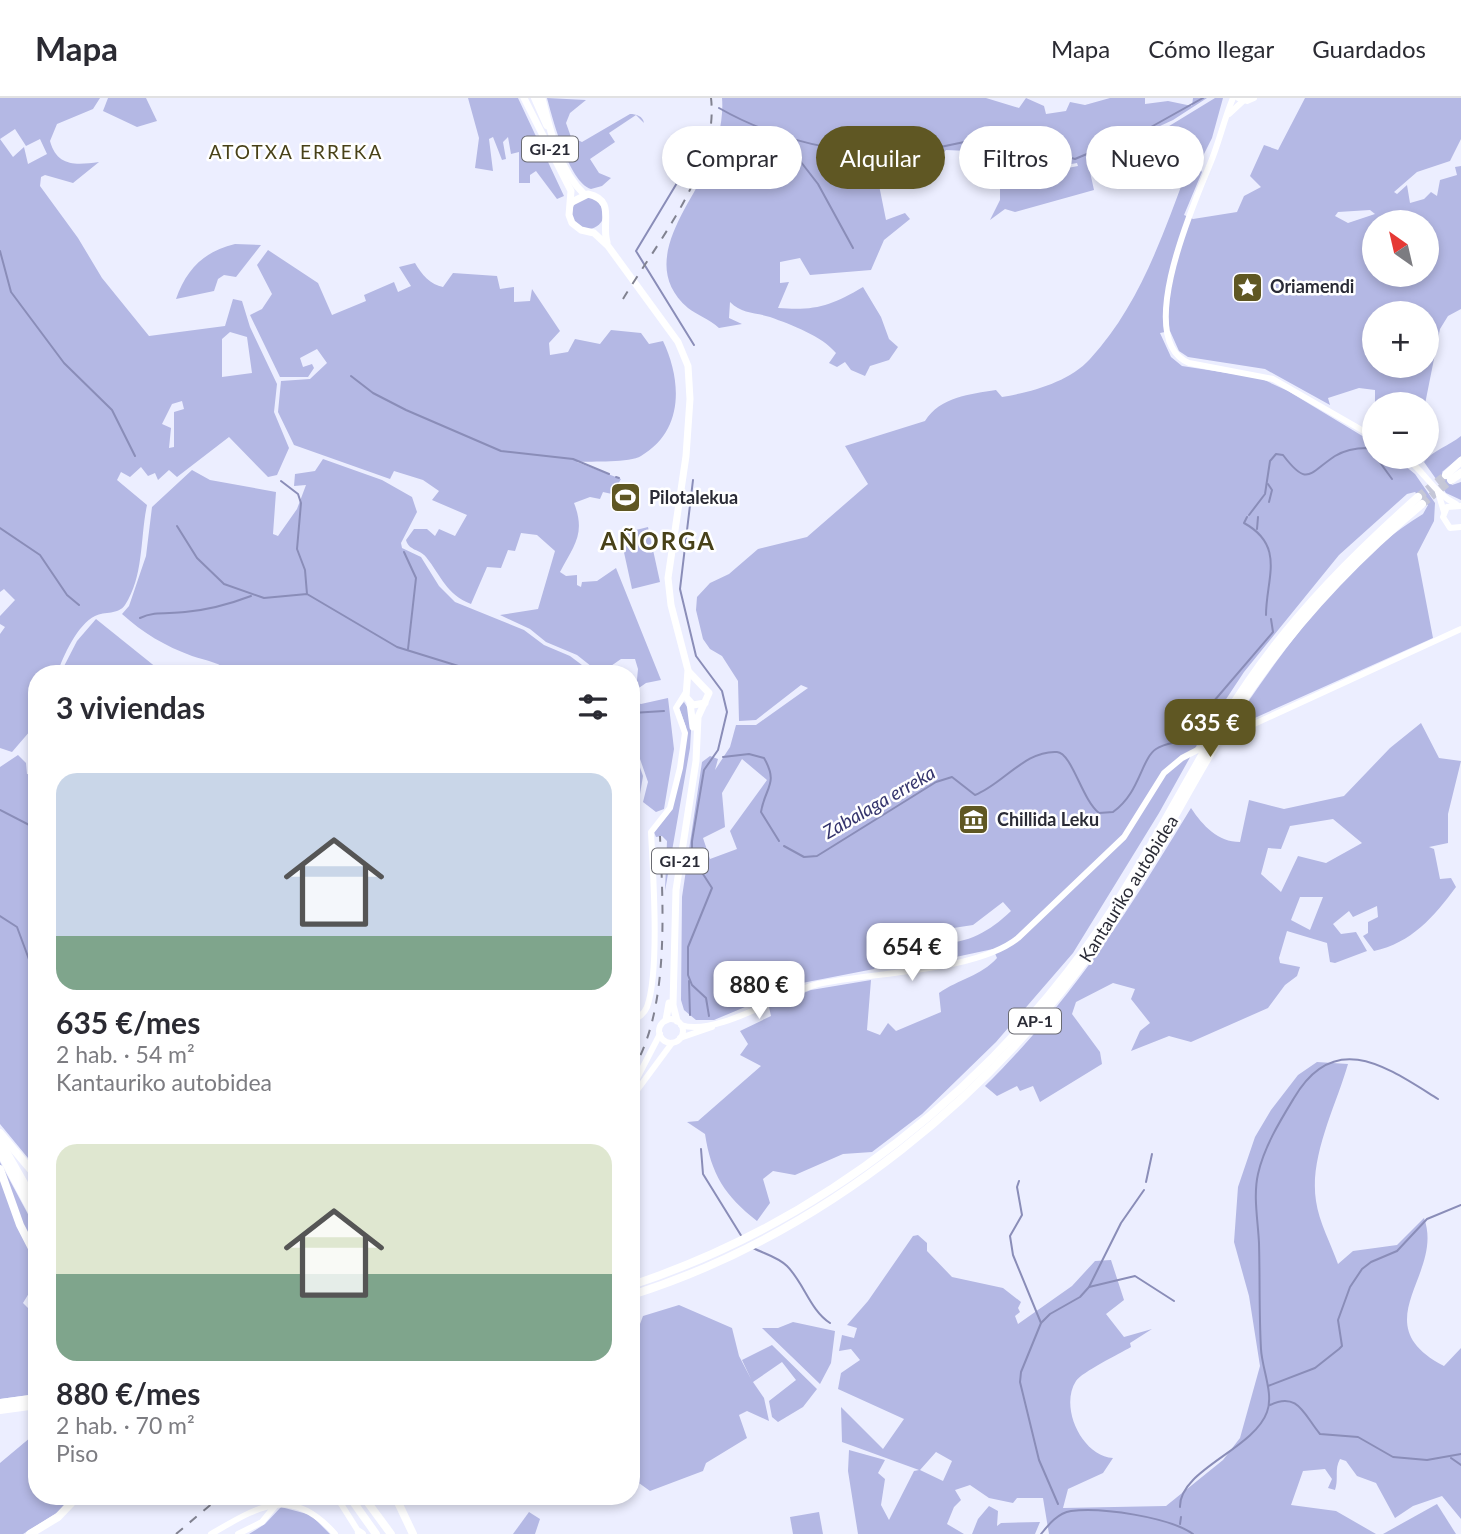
<!DOCTYPE html>
<html lang="es">
<head>
<meta charset="utf-8">
<style>
  :root { --surface:#fff; --page:#f7f7f7; --text:#2b2b33; --muted:#7c7c81; --line:#e1e1e2; --accent:#5f5723 }
  body { margin:0; font-family:Lato,sans-serif; background:var(--page); color:var(--text); height:100vh; display:flex; flex-direction:column; font-size:26px; white-space:nowrap }
  * { box-sizing:border-box; margin:0 }
  p { font-size:23px; color:var(--muted) }
  .icon { flex:none; width:38px; height:38px; fill:none; stroke:currentColor; stroke-width:2; stroke-linecap:round; stroke-linejoin:round }
  .map { position:relative; flex:1; overflow:hidden }
  .sheet { position:absolute; left:28px; top:567px; width:612px; height:840px; display:flex; flex-direction:column; background:var(--surface); border-radius:28px; box-shadow:0 4px 10px #0003 }
  .sheet>* { flex:none }
  .banner { position:absolute; left:662px; top:28px; width:665px; height:63px; display:flex; gap:14px }
  .needle { width:46px; rotate:326deg }
  .controls { position:absolute; left:1362px; top:112px; display:grid; gap:14px }
  .controls a { display:grid; place-items:center; width:77px; height:77px; border-radius:50%; background:var(--surface); box-shadow:0 4px 10px #0003; font-size:35px }
  .price { position:absolute; translate:-50% -60px; padding:0 16px; border-radius:14px; background:#fff; color:#222; font-size:23px; line-height:46px; filter:drop-shadow(0 2px 4px #0008) }
  .price::after { content:''; position:absolute; left:50%; top:42px; width:21px; height:16px; margin-left:-10px; background:inherit; clip-path:polygon(0 0,100% 0,50% 100%) }
  .price.on { background:var(--accent); color:#fff }
  ul { padding:0; list-style:none }
  li { display:grid; align-content:center; gap:14px; height:371px; padding:0 28px }
  li span { display:grid; place-items:center; height:217px; border-radius:21px; color:#555 }
  li>.icon { margin-inline-start:auto }
  span .icon { width:126px; height:126px; fill:#fffc; stroke-width:1 }
  li b { font-size:30px }
  h2 { display:flex; justify-content:space-between; align-items:center; height:84px; padding:0 28px; font-size:30px }
  .tag { padding:0 24px; border-radius:32px; background:var(--surface); box-shadow:0 4px 10px #0003; font-size:24px; line-height:63px }
  .tag.on { background:var(--accent); color:#fff }
  header { display:flex; align-items:center; gap:42px; box-sizing:border-box; height:98px; padding:0 35px; background:var(--surface); border-bottom:2px solid var(--line) }
  header strong { font-size:33px }
  nav { display:flex; gap:38px; margin-inline-start:auto; font-size:24px }
  .map>svg:first-child { display:block }
  .green { fill:#b4b8e4; fill-rule:evenodd }
  .lines { fill:none; stroke-linecap:round; stroke-linejoin:round }
  .stream { stroke:#8a8db8; stroke-width:2 }
  .highway-tunnel { stroke:#c5c7d7; stroke-width:8; stroke-dasharray:8 4; stroke-linecap:butt }
  .secondary { stroke:#fff; stroke-width:6 }
  .primary { stroke:#fff; stroke-width:7 }
  .highway { stroke:#fff; stroke-width:8 }
  .rail { stroke:#818290; stroke-width:2; stroke-dasharray:9 9; stroke-linecap:butt }
  .labels { text-anchor:middle; stroke-width:5; stroke-linejoin:round; paint-order:stroke }
  .shield { fill:#fff; stroke:#6a6b72; stroke-width:2 }
  .shield-label { font-size:16px; font-weight:bold; fill:#2a2b36 }
  .poi-label { font-size:18px; font-weight:bold; fill:#2a2b36; stroke:#fff; text-anchor:start }
  .street-label { font-size:18px; fill:#2a2b36; stroke:#fff }
  .neighbourhood-label { font-size:19px; letter-spacing:2px; fill:#484118; stroke:#fff }
  .water-label { font-size:19px; font-style:italic; fill:#35356d; stroke:#fff }
  .district-label { font-size:24px; font-weight:bold; letter-spacing:2px; fill:#484118; stroke:#fff }
</style>
</head>
<body>
<header>
<strong>Mapa</strong>
<nav><a>Mapa</a><a>Cómo llegar</a><a>Guardados</a></nav>
</header>
<div class="map">
<svg width="1461" height="1436" viewBox="0 0 1461 1436">
  <rect width="100%" height="100%" fill="#eceeff"/>
  <!-- green -->
  <g class="green">
    <path d="M0 0H100L93 11 57 26 50 43C57 69 76 67 99 64L73 85 45 77 41 79 40 88 78 140 102 180 149 238 225 228 233 201 242 203 250 229 277 286 274 314 289 350 277 377 268 379 229 339 177 379 169 372 158 382 155 375 148 378 141 369 130 379 121 374 117 382 147 407C140 440 144 478 125 507 118 517 105 513 95 518 78 526 63 558 57 576H37V625L12 654 0 650V536L5 529 0 526V518L15 502 4 491 0 494V41L13 59 24 49 28 66 47 56 40 41 26 48 15 31 0 41ZM230 234 247 239 252 275 222 279V241ZM182 303 184 311 174 314V349L169 350 171 330 162 326 172 306Z"/>
    <path d="M108 0H146L157 23 137 29 103 13Z"/>
    <path d="M468 0H518L564 98 557 101 536 73 530 77V85H519V54L511 56 508 39 503 44 506 61 502 62 493 39 489 41 493 73 475 70 479 40Z"/>
    <path d="M547 0 586 2 570 15 566 25 571 39 582 44 630 16C636 16 643 18 644 25L636 17 609 35 615 44 590 61 599 75 611 80 602 88 591 91C569 84 553 22 547 0Z"/>
    <path d="M722 0H986L1019 10 1026 0 1044 8 1046 16 1066 13 1070 4 1085 7 1110 0H1145V6L1168 3 1192 8 1193 0H1207L1173 22 1108 52 1110 54 1161 33 1215 0H1223L1212 40 1198 68 1202 74 1184 117 1193 121 1237 114 1244 98 1261 89 1250 78 1264 47 1278 52 1305 0H1461V41L1450 63 1417 74 1394 94 1397 96 1407 87 1410 105 1424 101 1431 94 1437 98 1440 82 1457 77 1455 69 1461 68V211L1448 218 1440 231 1425 306H1375V292L1359 290 1328 300 1330 307 1265 271 1188 259 1179 253 1170 233 1160 235 1171 259 1182 268 1260 280 1288 293 1374 345V359H1394L1415 376 1435 405 1434 423 1417 456 1433 540 1230 631C1278 558 1347 461 1423 416L1428 407 1415 394 1407 396 1339 457 1244 574 1203 636 1159 715 1073 855 996 944 922 1016 872 1054 843 1056 795 1077 773 1073 763 1081 770 1105 757 1123C725 1098 711 1076 705 1036L687 1024 698 1023 761 968 740 957 748 946 740 933 771 918 769 909 811 892 871 882 867 932 880 937 888 925 896 933 941 914 939 895C959 881 981 878 997 860L993 851 937 863 930 855C898 850 895 844 874 871L802 885 714 922H696L684 912 681 902 682 799 702 664 710 658 718 661 715 672 730 649 736 627H756L808 590 801 587 756 622 739 623 738 583 722 558 710 551 703 541 696 512 697 499 710 485 729 476 758 451 807 439 868 386 845 348 925 323C940 299 970 296 996 292L1002 299C1032 294 1069 284 1090 261 1138 209 1162 140 1186 75L1171 71 1184 41 1175 29 1122 53 1090 74 1094 92 1015 114 1005 111 990 122 1000 102V83L1078 68 1077 65 999 79 973 78 968 53 946 52 928 71 905 68 890 81 878 82 886 122 905 115 910 121 884 142 871 172 810 177 800 160 780 164V185L789 184 778 210C815 213 831 208 863 189L881 219 889 241 898 249 889 262 870 268 865 278 851 272 845 264 837 269 829 265 836 255C822 238 792 227 770 219 754 214 742 216 730 204L729 220 742 226 719 230C709 221 697 217 688 210 638 167 688 111 708 68 717 49 724 21 722 0ZM1370 112 1375 116 1348 125 1335 118 1338 114ZM1374 124H1426V177H1374ZM1374 215H1426V268H1374ZM742 661 767 682 730 733 737 751 710 761 703 740 725 729 722 695ZM1003 804 1011 813C987 836 963 848 929 845L927 834 973 827Z"/>
    <circle cx="588" cy="115" r="16"/>
    <path d="M235 146 261 147 236 179 224 177 218 181 214 193 176 201C186 172 204 153 235 146Z"/>
    <path d="M268 152 318 185 332 217 366 203 364 197 394 184 398 194 411 188 399 169 415 165C421 176 431 187 443 189L453 175 497 178 500 191 514 189V204L530 203 532 191 560 233 549 245 550 257 568 254 575 241 600 246 611 232 641 235 649 246 663 243C682 283 684 333 641 358 630 365 592 363 577 364L621 381 612 396 603 394 600 401 590 399 574 405C586 436 574 447 560 474L566 478 577 477V487L581 489 582 484 597 483 616 470 661 582 646 585 636 592 638 571 635 561H621L608 570 610 575 601 576 577 557 546 544 530 531 500 517 538 511 555 453 537 437 521 435 515 453 508 452 501 470 487 469 471 506C446 496 442 479 426 459 420 451 409 453 406 442L414 431H427L435 438 439 431 455 438 467 417 432 402 439 393 423 382 394 373 390 381 294 347 278 314 281 283 310 281 327 265 317 251 300 260 303 269 312 266 314 270 308 279H280L250 217 262 211 272 196 257 167Z"/>
    <path d="M1461 338V358L1442 374 1452 387 1461 384V402L1446 395 1424 364C1433 352 1449 348 1461 338Z"/>
    <path d="M323 361 382 382 412 399 417 414 401 445 402 450 421 459 439 488 455 504 524 532 544 547 570 558 594 576H231C221 564 207 563 192 558 165 548 143 535 122 516L129 508 146 458 152 409 192 372 210 382 276 394 273 436 278 438 297 411 306 387 294 388 295 376 315 373Z"/>
    <path d="M648 429 660 484 632 491 620 436Z"/>
    <path d="M96 521 157 570 164 576H60L77 543Z"/>
    <path d="M668 600 674 651 664 711 656 714 643 704 648 684 632 638V603L641 606Z"/>
    <path d="M684 604 692 617 690 650 665 793 667 743 662 738 656 739 654 734 670 714 686 629 679 609Z"/>
    <path d="M1421 625 1439 660 1461 663 1448 716V745L1429 749 1434 751 1440 781 1451 780 1456 789C1434 819 1411 845 1374 853L1363 838 1368 835V824L1378 819 1377 808 1353 819 1349 813 1333 826 1341 836 1356 834 1367 853 1335 865 1330 864 1327 845 1287 833 1279 860 1280 865 1300 869 1297 878 1285 887 1268 910 1191 944 1169 938 1131 953 1140 933 1150 925 1131 901 1135 891 1113 885 1076 904 1072 916 1100 954 1102 966 1040 1004 1033 988 1020 993 1017 988 997 998 985 988C1072 902 1128 814 1191 710 1203 728 1218 744 1240 744L1249 702 1284 711 1344 698 1390 650ZM1333 721 1362 745 1326 765 1298 758 1281 794 1261 776 1268 750 1281 751 1290 728ZM1300 799H1323L1310 832 1291 822Z"/>
    <path d="M632 647 643 678 637 714H632Z"/>
    <path d="M18 657 26 665 27 676 37 677V1071L0 1026V669Z"/>
    <path d="M1317 964 1348 966C1336 1008 1309 1059 1316 1103 1319 1124 1331 1146 1338 1166L1353 1153 1397 1147 1424 1120C1445 1177 1362 1225 1444 1268L1461 1250V1421L1442 1398 1413 1408 1395 1420 1376 1385 1357 1378 1346 1363 1340 1361C1334 1372 1339 1380 1335 1392L1328 1390 1332 1381 1325 1371 1303 1373 1291 1407 1336 1413 1376 1436H1049L1043 1400H1017L1013 1405 989 1400 970 1387 955 1392 961 1402 954 1409 947 1426 964 1436H858L848 1373 849 1352 885 1362 878 1375 885 1381 881 1407 889 1422 914 1373 919 1372 842 1344 841 1309 883 1351 904 1321 838 1291 841 1275 860 1262 851 1251 839 1253 842 1237 854 1240 857 1230 847 1227 868 1203 913 1138 918 1137 927 1145V1153L952 1179 1003 1190 1021 1204 1018 1210 1020 1214 1015 1218 1018 1226 1072 1188 1095 1163 1111 1162 1124 1202 1106 1216 1124 1239 1152 1231 1130 1245 1131 1249C1119 1256 1082 1274 1076 1283 1059 1309 1082 1358 1113 1360L1103 1375 1068 1391 1063 1410 1166 1408 1223 1362 1240 1340 1260 1268 1249 1198 1234 1144 1238 1089 1255 1039 1271 1012 1298 977ZM936 1354 952 1363 943 1383 920 1372Z"/>
    <path d="M0 1064 37 1133V1182L23 1205 37 1219V1296L0 1301Z"/>
    <path d="M679 1207 732 1230 739 1258 751 1281 742 1262 772 1247 817 1291 803 1309 778 1324 772 1319 769 1303 796 1282 782 1264 753 1284 764 1300 769 1323 747 1313 739 1317 747 1340 706 1365 703 1373 650 1393 632 1380 640 1349 632 1343V1234L640 1226 643 1218Z"/>
    <path d="M793 1224 835 1233 831 1265 820 1286 762 1230H778Z"/>
    <path d="M37 1334V1398H75L63 1411 23 1436H0V1365Z"/>
    <path d="M1437 1406 1456 1436H1383Z"/>
    <path d="M989 1408 998 1413 997 1428 1001 1425 1040 1424 1035 1436H972L978 1421Z"/>
    <path d="M281 1409 311 1417 330 1436H249L265 1426Z"/>
    <path d="M529 1414 540 1421 535 1436H513Z"/>
    <path d="M819 1414 823 1436H793L790 1419Z"/>
  </g>
  <g class="lines">
    <!-- stream -->
    <g class="stream">
      <path d="M719 10C773 41 848 60 910 54 949 50 973 37 1015 41 1041 43 1053 55 1075 61L1151 29 1203 0"/>
      <path d="M780 37 818 86 853 150"/>
      <path d="M686 70 636 153 694 247"/>
      <path d="M0 153 11 194 64 265 112 312 135 358"/>
      <path d="M351 278 373 295 406 312 501 353 573 361 609 376"/>
      <path d="M1376 359 1392 381"/>
      <path d="M616 379 619 380"/>
      <path d="M693 382 680 491 696 558 722 593 727 614 718 652 704 672 692 743V759L712 790 688 849V877L692 887 706 900 709 918"/>
      <path d="M281 383 298 396 301 405 297 451 305 472 307 496"/>
      <path d="M1268 386 1272 392 1269 404"/>
      <path d="M1249 417 1265 396 1270 363 1276 356 1283 357C1308 390 1309 375 1335 358 1345 352 1356 350 1367 350L1374 356"/>
      <path d="M1247 419 1244 425C1286 448 1266 481 1266 517"/>
      <path d="M177 428 197 460 224 486 264 500 307 496 397 549 468 571 502 576"/>
      <path d="M0 430 40 457 67 497 79 507"/>
      <path d="M1257 431 1258 419"/>
      <path d="M404 454 416 480 408 551"/>
      <path d="M140 520C154 513 169 516 185 514 207 512 230 506 251 498"/>
      <path d="M632 615 664 613"/>
      <path d="M1206 620 1214 603 1273 534 1271 521"/>
      <path d="M723 659 749 656 764 660C779 686 765 689 761 714L779 743"/>
      <path d="M0 712 37 731"/>
      <path d="M784 748 804 759 817 758 936 684 952 679 975 697C1002 687 1025 652 1057 654 1072 655 1082 702 1099 715L1113 714C1140 695 1141 661 1156 651 1169 642 1185 647 1197 635"/>
      <path d="M0 818 17 829 37 883"/>
      <path d="M689 883 690 917"/>
      <path d="M701 1051 703 1076 742 1139"/>
      <path d="M1019 1083 1017 1089 1022 1117 1010 1138 1013 1157 1041 1225"/>
      <path d="M1146 1084 1152 1056"/>
      <path d="M753 1150C765 1156 778 1159 787 1168 804 1185 810 1212 830 1225"/>
      <path d="M1089 1189 1135 1178 1174 1203"/>
      <path d="M1268 1288 1315 1270 1339 1251 1342 1248 1338 1222 1350 1189 1362 1171 1371 1164 1397 1153 1427 1121 1461 1107"/>
      <path d="M1270 1307C1298 1293 1304 1317 1320 1336L1358 1339 1393 1359 1427 1362 1461 1356"/>
      <path d="M1451 1360 1461 1367"/>
      <path d="M1058 1406 1039 1362 1020 1284 1021 1274 1041 1225 1050 1216 1080 1199 1089 1189 1121 1125 1144 1092"/>
      <path d="M1180 1409C1179 1372 1254 1351 1267 1314 1274 1296 1262 1271 1261 1251 1259 1216 1260 1181 1259 1145 1258 1123 1253 1098 1258 1076 1264 1049 1280 1023 1294 1000 1335 930 1388 970 1438 1001"/>
      <path d="M1180 1426 1181 1419"/>
      <path d="M1041 1436C1049 1426 1058 1415 1071 1413 1101 1409 1169 1419 1193 1436"/>
    </g>
    <!-- highway-tunnel -->
    <g class="highway-tunnel">
      <path d="M1418 399 1446 377"/>
      <path d="M1422 406 1451 382"/>
    </g>
    <!-- secondary -->
    <g class="secondary">
      <path d="M1233 0C1224 21 1219 45 1210 66 1194 105 1133 242 1189 265L1273 281 1374 339"/>
      <path d="M1238 0 1247 3 1254 0"/>
      <path d="M1229 16 1243 3"/>
      <path d="M1405 359C1424 373 1435 396 1456 406"/>
      <path d="M1438 394 1444 414"/>
      <path d="M1461 408 1447 409 1443 419 1450 430 1461 429"/>
      <path d="M1219 642 1461 531"/>
      <circle cx="671" cy="933" r="12"/>
      <path d="M632 923C639 919 644 916 647 909 660 873 653 774 651 734L670 710 680 670 685 635 676 610 686 594"/>
      <path d="M681 927C717 939 781 895 818 886 872 874 976 874 1018 840L1124 739 1164 675 1182 660 1209 646"/>
      <path d="M680 940 712 929"/>
      <path d="M632 990 660 936"/>
      <path d="M632 999 672 945"/>
      <path d="M336 1398 360 1436"/>
      <path d="M211 1436C258 1409 291 1386 335 1436"/>
      <path d="M238 1436 262 1424 283 1398"/>
    </g>
    <!-- primary -->
    <g class="primary">
      <path d="M524 0 571 93 569 117 572 125 581 132 594 135 608 148 678 244 688 268 690 301 686 358 668 480 671 507 688 572 686 599 693 607 705 605"/>
      <path d="M542 0C550 32 559 72 584 96"/>
      <path d="M572 104 588 96C616 102 601 125 607 144"/>
      <path d="M690 605 693 629"/>
      <path d="M666 922 669 905"/>
      <path d="M677 923 673 907 676 792 696 663 698 619 709 595 689 574"/>
    </g>
    <!-- highway -->
    <g class="highway">
      <path d="M535 0 547 27"/>
      <path d="M1446 377 1461 363"/>
      <path d="M1451 382 1461 375"/>
      <path d="M0 1035 37 1079"/>
      <path d="M0 1043 37 1108"/>
      <path d="M0 1054 37 1123"/>
      <path d="M0 1071 20 1127 37 1160"/>
      <path d="M632 1187C823 1124 991 990 1104 824 1156 746 1195 661 1248 584 1296 514 1355 455 1418 399"/>
      <path d="M632 1197C824 1136 999 994 1110 827 1155 759 1191 684 1235 615 1286 535 1350 466 1422 406"/>
      <path d="M0 1305 37 1300"/>
      <path d="M0 1312 37 1307"/>
      <path d="M349 1398 376 1436"/>
      <path d="M363 1398 391 1436"/>
      <path d="M395 1398 413 1436"/>
      <path d="M359 1434 362 1436"/>
      <path d="M30 1436 58 1419 78 1398"/>
    </g>
    <!-- rail -->
    <g class="rail">
      <path d="M623 201C658 143 719 70 711 0"/>
      <path d="M632 973C670 912 663 809 660 738"/>
      <path d="M176 1436 221 1398"/>
    </g>
  </g>
  <!-- icons -->
  <defs>
    <symbol id="sight-square" viewBox="-11 -11 22 22"><rect x="-9" y="-9" width="18" height="18" rx="4" fill="#5f5723" stroke="#fff"/><path d="M0-6L1.8-2.2L6-1.7L2.9 1.2L3.7 5.4L0 3.3L-3.7 5.4L-2.9 1.2L-6-1.7L-1.8-2.2Z" fill="#fff"/></symbol>
    <symbol id="stadium-square" viewBox="-11 -11 22 22"><rect x="-9" y="-9" width="18" height="18" rx="4" fill="#5f5723" stroke="#fff"/><path d="M0-5a6.5 5 0 1 0 0 10a6.5 5 0 1 0 0-10ZM-3.5-1.8h7v3.6h-7Z" fill="#fff"/></symbol>
    <symbol id="museum-square" viewBox="-11 -11 22 22"><rect x="-9" y="-9" width="18" height="18" rx="4" fill="#5f5723" stroke="#fff"/><path d="M0-6L6-3V-2H-6V-3ZM-5-1h2V3h-2ZM-1-1h2V3h-2ZM3-1h2V3H3ZM-6 4H6V6H-6Z" fill="#fff"/></symbol>
  </defs>
  <g fill-rule="evenodd">
    <use href="#sight-square" x="1230" y="172" width="35" height="35"/>
    <use href="#stadium-square" x="608" y="382" width="35" height="35"/>
    <use href="#museum-square" x="956" y="704" width="35" height="35"/>
  </g>
  <g class="labels">
    <!-- shield labels -->
    <g class="shield">
      <rect x="522" y="38.5" width="56" height="25" rx="5"/>
      <rect x="652" y="750.5" width="56" height="25" rx="5"/>
      <rect x="1009" y="910.5" width="52" height="25" rx="5"/>
    </g>
    <g class="shield-label">
      <text x="550" y="57">GI-21</text>
      <text x="680" y="769">GI-21</text>
      <text x="1035" y="929">AP-1</text>
    </g>
    <!-- poi labels -->
    <g class="poi-label">
      <text x="1270" y="195">Oriamendi</text>
      <text x="649" y="406">Pilotalekua</text>
      <text x="997" y="728">Chillida Leku</text>
    </g>
    <!-- street labels -->
    <g class="street-label">
      <text transform="translate(1129 791) rotate(-58)" y="6">Kantauriko autobidea</text>
    </g>
    <!-- neighbourhood labels -->
    <g class="neighbourhood-label">
      <text x="296" y="61">ATOTXA ERREKA</text>
    </g>
    <!-- water labels -->
    <g class="water-label">
      <text transform="translate(879 704) rotate(-30)" y="7">Zabalaga erreka</text>
    </g>
    <!-- district labels -->
    <g class="district-label">
      <text x="658" y="452">AÑORGA</text>
    </g>
  </g>
</svg>
<div class="controls">
<a><svg class="needle" viewBox="-14 -14 28 28"><path d="M0-13l5 13h-10z" fill="#e53935"/><path d="M0 13l5-13h-10z" fill="#7c7c81"/></svg></a>
<a>+</a>
<a>−</a>
</div>
<b class="price on" style="left:1210px;top:661px">635 €</b>
<b class="price" style="left:912px;top:885px">654 €</b>
<b class="price" style="left:759px;top:923px">880 €</b>
<div class="banner">
<a class="tag">Comprar</a>
<a class="tag on">Alquilar</a>
<a class="tag">Filtros</a>
<a class="tag">Nuevo</a>
</div>
<section class="sheet">
<h2>3 viviendas<svg class="icon" aria-label="filters" viewBox="0 0 24 24"><path d="M4 7h16M4 17h16"/><circle cx="9" cy="7" r="2"/><circle cx="15" cy="17" r="2"/></svg></h2>
<ul>
<li><span style="background:linear-gradient(#c9d6e8 75%,#7fa58c 0)"><svg class="icon" aria-label="home" viewBox="0 0 24 24"><path d="M3 11l9-7 9 7M6 9v11h12V9"/></svg></span><div><b>635 €/mes</b><p>2 hab. · 54 m²</p><p>Kantauriko autobidea</p></div></li>
<li><span style="background:linear-gradient(#dfe7d0 60%,#7fa58c 0)"><svg class="icon" aria-label="home" viewBox="0 0 24 24"><path d="M3 11l9-7 9 7M6 9v11h12V9"/></svg></span><div><b>880 €/mes</b><p>2 hab. · 70 m²</p><p>Piso</p></div></li>
</ul>
</section>
</div>
</body>
</html>
